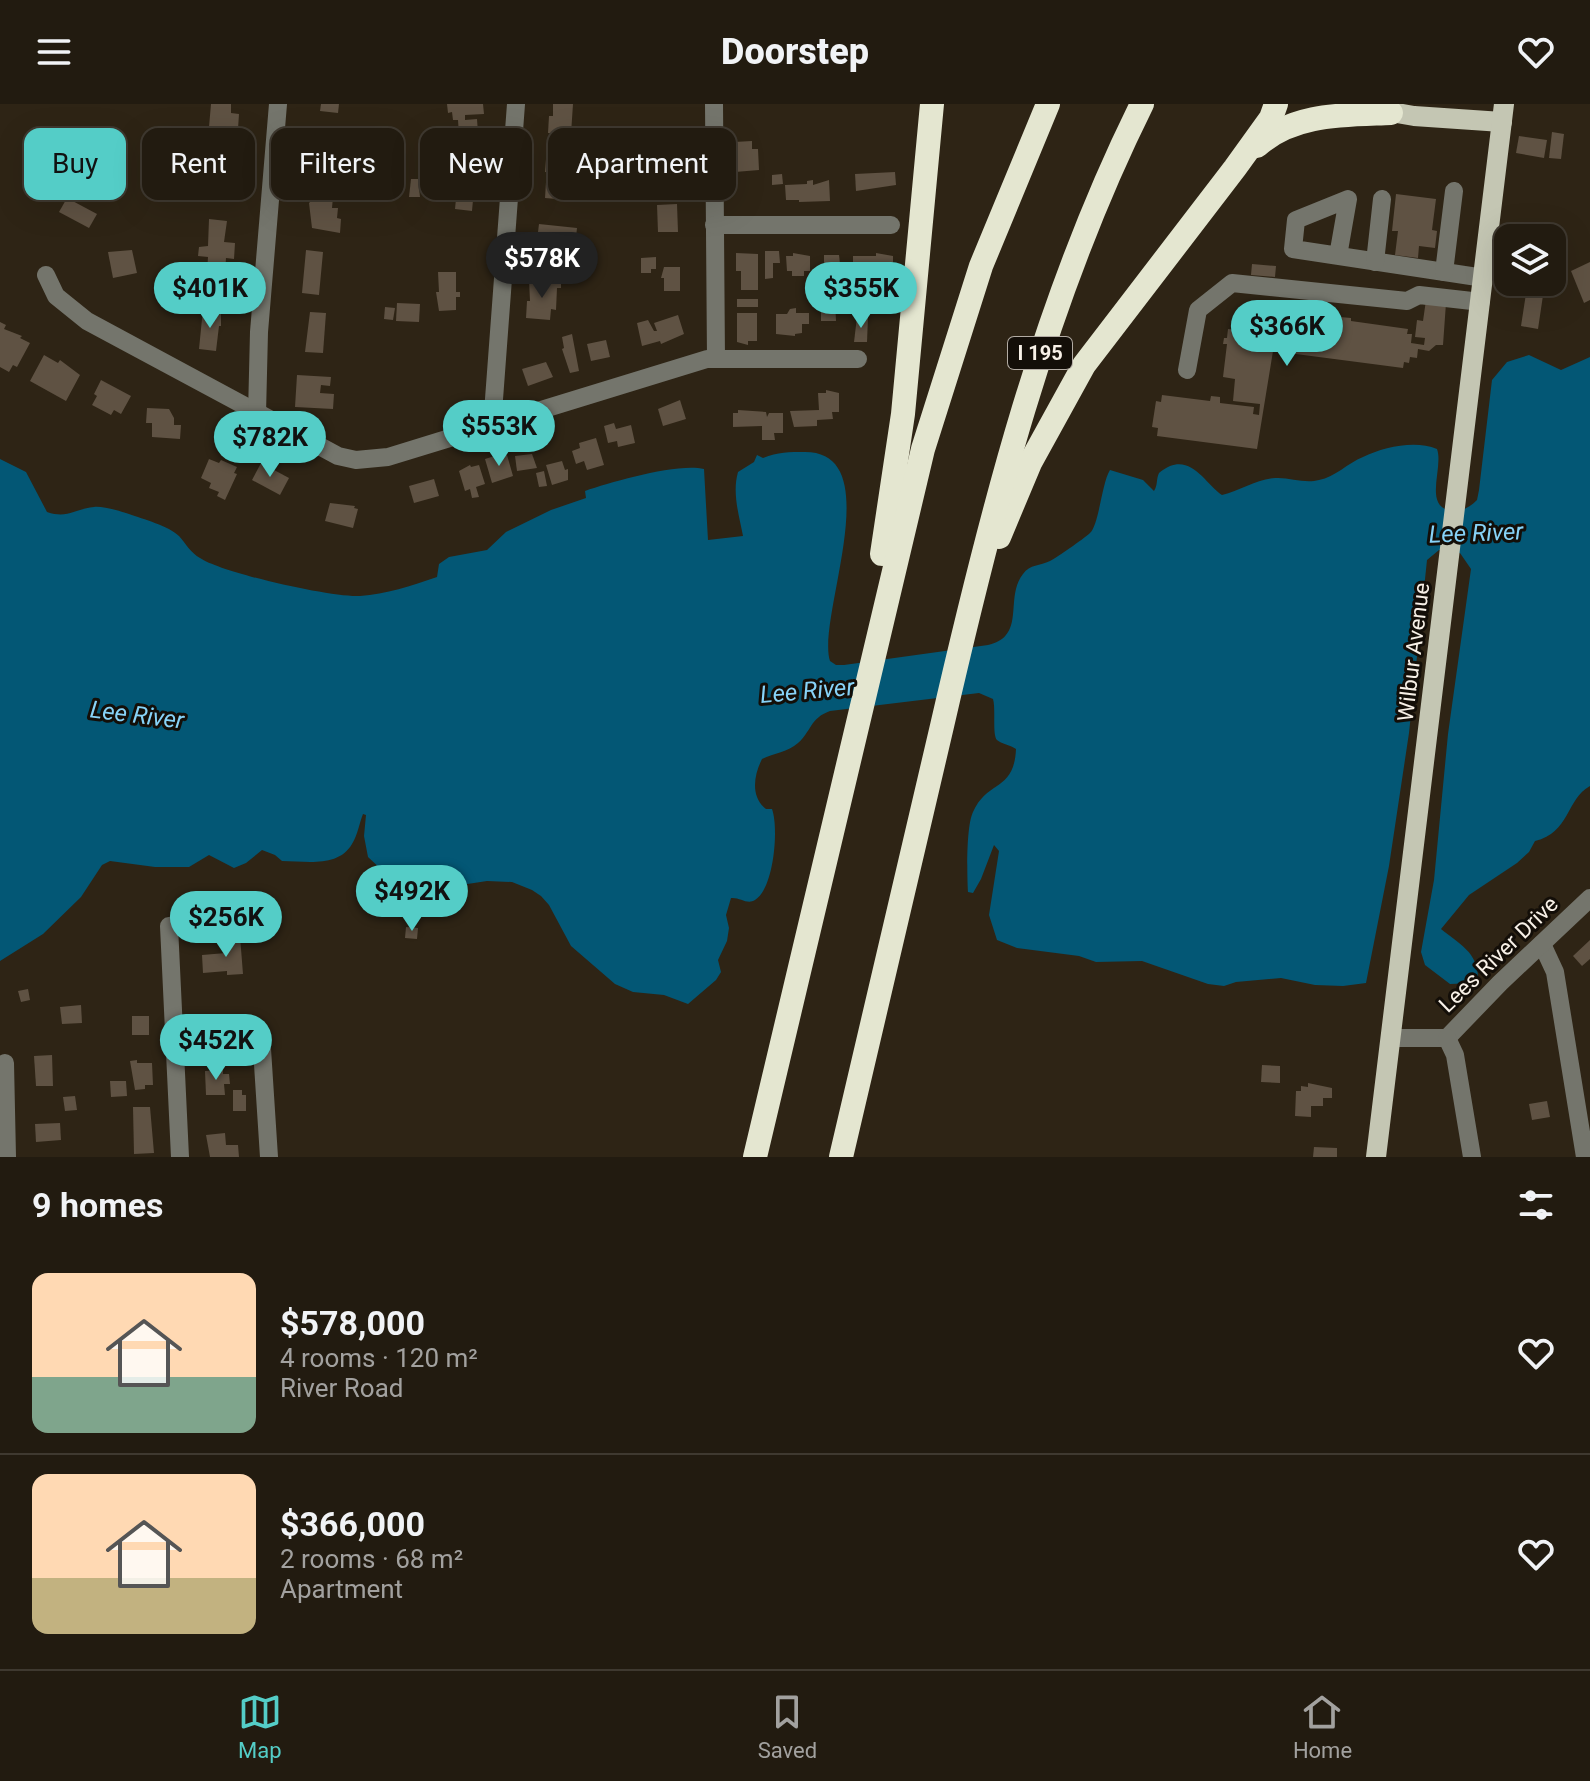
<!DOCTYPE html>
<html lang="en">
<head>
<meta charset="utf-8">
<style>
  :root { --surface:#221b10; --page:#2a2419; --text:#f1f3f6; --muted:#a2a19f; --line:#3f3930; --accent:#54cdc7 }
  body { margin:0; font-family:Roboto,sans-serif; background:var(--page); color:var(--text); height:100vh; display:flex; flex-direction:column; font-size:30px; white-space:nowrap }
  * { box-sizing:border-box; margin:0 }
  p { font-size:26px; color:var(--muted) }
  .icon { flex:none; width:44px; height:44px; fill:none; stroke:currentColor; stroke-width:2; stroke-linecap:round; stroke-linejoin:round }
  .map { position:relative; height:1053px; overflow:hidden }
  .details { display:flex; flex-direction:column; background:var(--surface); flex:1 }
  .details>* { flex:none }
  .top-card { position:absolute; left:24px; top:24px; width:800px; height:72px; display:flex; gap:16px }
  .tools { position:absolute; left:1494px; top:120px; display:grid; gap:16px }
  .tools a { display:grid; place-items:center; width:72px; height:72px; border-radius:16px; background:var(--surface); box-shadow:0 8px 32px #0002,0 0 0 2px var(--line); font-size:40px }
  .price { position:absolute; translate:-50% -68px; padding:0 18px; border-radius:28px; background:var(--accent); color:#111; font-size:26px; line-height:52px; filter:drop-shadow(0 2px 4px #0008) }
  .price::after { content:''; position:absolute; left:50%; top:48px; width:24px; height:18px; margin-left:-12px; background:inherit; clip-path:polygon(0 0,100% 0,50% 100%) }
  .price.on { background:#222; color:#fff }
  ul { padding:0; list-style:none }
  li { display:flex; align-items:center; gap:24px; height:200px; padding:0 32px }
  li+li { border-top:2px solid var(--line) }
  li span { display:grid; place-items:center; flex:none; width:224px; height:160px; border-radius:16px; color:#555 }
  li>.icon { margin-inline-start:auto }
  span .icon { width:96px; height:96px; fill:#fffc; stroke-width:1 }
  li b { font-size:34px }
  h2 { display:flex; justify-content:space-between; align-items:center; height:96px; padding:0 32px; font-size:34px }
  .tag { padding:0 28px; border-radius:16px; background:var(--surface); box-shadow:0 8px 32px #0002,0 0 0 2px var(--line); font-size:28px; line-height:72px }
  .tag.on { background:var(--accent); color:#111 }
  header { display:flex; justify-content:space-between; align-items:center; height:104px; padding:0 32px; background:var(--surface); font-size:36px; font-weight:800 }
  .menu { display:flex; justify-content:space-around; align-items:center; height:112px; border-top:2px solid var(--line); background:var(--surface); font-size:22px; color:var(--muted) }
  .menu a { display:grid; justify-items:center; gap:4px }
  .menu .on { color:var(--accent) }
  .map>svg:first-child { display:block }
  .water { fill:#035775 }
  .building { fill:#5f5243 }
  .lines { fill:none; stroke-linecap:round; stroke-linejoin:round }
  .minor { stroke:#74756c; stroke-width:18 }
  .major { stroke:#c4c6b3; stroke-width:20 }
  .highway { stroke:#e4e6d0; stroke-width:24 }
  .labels { text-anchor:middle; stroke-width:6; stroke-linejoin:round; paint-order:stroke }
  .shield { fill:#130e08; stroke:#b3aca4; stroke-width:2 }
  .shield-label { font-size:20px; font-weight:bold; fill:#f7f0e7 }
  .street-label { font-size:22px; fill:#f7f0e7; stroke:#130e08 }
  .water-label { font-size:24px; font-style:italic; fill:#87d3f8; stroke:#130e08 }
</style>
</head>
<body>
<header><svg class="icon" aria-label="menu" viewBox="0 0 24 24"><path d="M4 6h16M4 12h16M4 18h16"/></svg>Doorstep<svg class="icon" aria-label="heart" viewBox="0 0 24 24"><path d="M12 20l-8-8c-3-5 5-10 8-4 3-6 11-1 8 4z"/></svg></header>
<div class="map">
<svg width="1590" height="1053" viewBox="0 0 1590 1053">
  <rect width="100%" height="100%" fill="#2e2415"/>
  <!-- water -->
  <path class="water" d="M1529 251 1561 266 1590 253V682C1566 695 1570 729 1535 737L1529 748 1517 759 1469 791 1441 825C1459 840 1478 848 1478 874L1473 879 1450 880 1425 861 1421 848 1434 776 1448 630 1471 465 1460 449 1439 446 1427 456 1409 629 1389 762 1366 879 1343 882 1315 881 1281 874 1236 878 1224 882 1208 880 1142 857 1096 858 1079 852 1017 844 997 836 989 811 999 747 994 741 981 775 973 789 968 788C967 771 966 723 973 708 988 675 1014 688 1016 645 1011 641 1001 640 997 636 992 631 996 605 993 595L979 589 830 607C810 614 811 628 798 639 788 648 774 649 762 655 754 671 750 692 766 705H772C779 724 774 785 755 796 747 801 740 793 731 794L726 811 729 824 727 837 718 856 721 868 716 876 688 900 664 891 633 888 615 880 571 842 549 801 541 792 532 786 512 778 487 777 461 781 434 780 383 767 368 753 364 732 366 711 363 710C359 720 358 730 352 740 338 764 306 757 282 757L275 751 262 746 246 759 234 764 209 751 189 763H155L110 757 102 761 81 793 43 830 0 857V355L26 368 47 408C68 415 74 405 94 403 103 402 120 407 129 410 143 415 169 422 179 432 186 440 191 449 200 454 222 469 333 494 360 492 386 490 411 482 437 473L439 460 449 453 487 446 506 428 551 406 586 394 585 387C612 378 676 359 704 365L708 436 743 432C739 411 732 389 738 368L754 358 757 351 763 354C778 348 789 348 805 348 890 348 816 514 830 557L836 561H844L988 541C1027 532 1004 494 1023 470 1030 460 1040 462 1050 457 1059 452 1082 436 1090 429 1099 421 1102 378 1110 366L1143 376 1154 387C1158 381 1156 375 1159 369 1162 366 1166 364 1170 362 1193 353 1206 380 1222 391 1240 387 1256 375 1275 374 1290 373 1304 380 1319 376 1335 373 1348 359 1363 353 1384 343 1415 336 1437 345 1444 364 1422 404 1453 407 1463 407 1470 403 1477 396L1479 386 1492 276 1507 258Z"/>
  <!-- building -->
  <g class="building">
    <path d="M211 0H231V9L239 10 238 25 209 23Z"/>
    <path d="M321 0H339L338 9 320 7Z"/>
    <path d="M447 0H483L484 10 465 11V16L477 15 478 29 459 31 458 16H453L452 8 448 9Z"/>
    <path d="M553 0H573L571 30 548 29 549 12H553Z"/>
    <path d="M319 27 335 28 333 51 336 52 335 58 340 59 339 71 323 70 324 58H316Z"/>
    <path d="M1552 28 1564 30 1561 55 1549 54Z"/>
    <path d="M1519 32 1547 36 1544 54 1516 49Z"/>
    <path d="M658 34H675V53H682V70L656 71Z"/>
    <path d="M752 37V45H758L759 66 735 68 734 38Z"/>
    <path d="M165 46 220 49 219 53 241 55 239 92 207 89 209 65 164 62Z"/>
    <path d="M458 54 479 55 478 67 458 66Z"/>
    <path d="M546 55 571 57 570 75 578 76 577 84 570 83 569 96 545 94 546 78 553 79 554 69 545 68Z"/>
    <rect x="595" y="63" width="7" height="15"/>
    <path d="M895 68 896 81 856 87 855 70Z"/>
    <path d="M782 70 783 80 772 81V71Z"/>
    <path d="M411 75H418L420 93H409Z"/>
    <path d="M813 76V81L829 76 830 97 799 98V96H786L785 81 807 80V77Z"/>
    <path d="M457 84 474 85 472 107 455 105Z"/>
    <path d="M314 85 334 86 337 89 336 93H333L332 104H338L337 114 341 115 340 129 312 124 309 99 314 94Z"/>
    <path d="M1396 90 1436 95 1432 126 1437 127 1435 144 1419 142 1418 154 1395 151 1398 127H1392Z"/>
    <path d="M67 94 97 110 89 124 59 108Z"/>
    <path d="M677 100 678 128H658L657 101Z"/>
    <path d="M209 115 227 117 224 138 235 139 234 155 226 154 225 169 207 167 208 153 198 152 199 143 208 142Z"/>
    <path d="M539 120 577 124 573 160 551 158 553 137 537 136Z"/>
    <path d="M132 146 137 169 113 174 108 148Z"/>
    <path d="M306 146 323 148 319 191 302 189Z"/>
    <path d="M765 147H779L780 159H773V174L765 175Z"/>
    <path d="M736 149 758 150V186H741V167H736Z"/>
    <path d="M793 149 810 152V167H804V172H792V167H787L786 152H793Z"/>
    <path d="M876 149 893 152V169H867V174L853 173V152H876Z"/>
    <path d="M824 151H839L841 168H824Z"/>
    <path d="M656 153V165H651V169H641V154Z"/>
    <path d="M1590 158V196L1584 199 1571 167Z"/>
    <path d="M1252 160 1276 162 1275 173 1251 171Z"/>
    <path d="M664 163H680V187H664V174H661Z"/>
    <path d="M438 168H456V188H460V193H456V206L439 207 436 188H439Z"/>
    <path d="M529 176 561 180V184H557L556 206 551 205 550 216 526 214 527 197H530Z"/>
    <path d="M813 177H825L826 188 813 189Z"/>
    <path d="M1532 178H1545L1538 225 1521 222 1527 183 1531 184Z"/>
    <rect x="737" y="195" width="21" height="8"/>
    <path d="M829 195H835L836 217H821V203L829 205Z"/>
    <path d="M1426 196 1446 199 1443 241H1436L1429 247 1418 245 1417 254 1410 253 1409 259 1404 258 1403 264 1273 247 1257 345 1157 332 1158 324 1152 323 1156 297 1161 298 1162 291 1210 297 1211 292 1220 293V299L1254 303 1253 310 1259 311 1260 300 1233 297 1235 275 1223 273 1227 240H1223L1224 234H1227L1228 225 1245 227 1247 211 1272 212 1273 207 1351 214V217L1408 225 1407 230H1412L1411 239 1424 241 1425 234 1415 233 1417 216 1423 217Z"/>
    <path d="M397 199 420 200 419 218 396 217Z"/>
    <path d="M385 203 395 204 393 216 384 215Z"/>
    <path d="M796 204V209H809V220H802V229L795 230V232L776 230V210H787L790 205Z"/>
    <path d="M203 205 221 207V222H219L216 247 199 245Z"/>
    <path d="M310 208 326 209 323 249 305 248Z"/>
    <path d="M737 209H757V237H748V241L737 238Z"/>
    <path d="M678 211 684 230 661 240 660 237 642 242 637 219 648 216 654 227H657L654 219Z"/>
    <path d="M857 213H868L867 238H854Z"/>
    <path d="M0 218 6 221 4 225 22 232 20 234 30 239 17 263 13 261 9 268 0 263Z"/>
    <path d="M572 230 579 267 570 269 562 245 564 244 562 233Z"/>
    <path d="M606 236 610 253 591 257 587 240Z"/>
    <path d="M44 251 58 259 60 256 80 271 66 297 30 277Z"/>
    <path d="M546 258 553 273 528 282 522 265Z"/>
    <path d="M297 271 331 273 330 282 321 281 320 289 334 290 333 305 295 303Z"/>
    <path d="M101 276 131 292 121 310 114 306 111 311 92 301 97 292 94 290Z"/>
    <path d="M826 286 839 289V308H832L833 315 817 316V322L794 323 790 307 819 306 818 289H826Z"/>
    <path d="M680 296 686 315 663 322 658 305Z"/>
    <path d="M147 304 169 305 174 314V321H181L180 335 152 333V319H146Z"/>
    <path d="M738 306 766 308 767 313 769 309H783V329H774L775 336H762V322L733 323V309H738Z"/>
    <path d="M614 319 616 325 631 321 635 339 618 343 617 337 608 339 604 322Z"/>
    <path d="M596 334 604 361 587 366 584 357 576 360 572 347 580 344 579 339Z"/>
    <path d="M532 350 537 364 517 367 515 352Z"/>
    <path d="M498 351 499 353 507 351 513 372 492 379 485 355Z"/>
    <path d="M209 355 219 359 221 356 237 363 234 369 237 370 225 396 217 392 219 388 209 384 211 379 201 374Z"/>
    <path d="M562 357 565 366 568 365V376L552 381 546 361Z"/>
    <path d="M261 359 289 374 280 391 252 376Z"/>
    <path d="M470 361 471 363 479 361 485 380 476 383 479 393 472 394 470 385 465 387 459 367Z"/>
    <path d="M544 367 547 382 539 383 536 369Z"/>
    <path d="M434 375 439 392 414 399 409 382Z"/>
    <path d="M330 399 355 402 354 404 358 405 353 424 325 417Z"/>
    <path d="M406 823 418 824 417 835 405 834Z"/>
    <path d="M240 832 243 870 227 871V867L203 869 202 851 226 849 225 833Z"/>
    <path d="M1590 836V855L1582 862 1573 852Z"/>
    <path d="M28 885 30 896 21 898 18 887Z"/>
    <path d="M81 901 82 919 62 920 60 903Z"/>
    <rect x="132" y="912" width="17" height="19"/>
    <path d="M52 951 53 982H36L34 952Z"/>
    <path d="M137 956V959H152L153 981H145V985L135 986 130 957Z"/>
    <path d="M1262 961 1280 962V979L1261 978Z"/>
    <path d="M223 966V970H229L230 980H224L225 991H206L205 967Z"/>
    <path d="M110 977H126L127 992 111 993Z"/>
    <path d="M1308 979 1332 984V994H1323V1002H1311V1013L1295 1012 1296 987H1301V982L1308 983Z"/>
    <path d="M233 986H242V991H246V1007H233Z"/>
    <path d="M75 992 77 1006 65 1007 63 993Z"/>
    <path d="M1547 997 1550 1013 1532 1016 1529 1000Z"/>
    <path d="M133 1003H150L154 1049 134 1050Z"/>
    <path d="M60 1019 61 1036 36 1038 35 1020Z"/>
    <path d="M225 1029 226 1041H238L239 1053H210L206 1031Z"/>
    <path d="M1314 1043 1337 1044V1053H1313Z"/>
  </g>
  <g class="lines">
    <!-- minor -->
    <g class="minor">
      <path d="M714 0 716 255"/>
      <path d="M714 121H891"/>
      <path d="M1338 152 1348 95 1296 116 1293 145C1357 155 1420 164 1484 174"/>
      <path d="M1375 158 1382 95"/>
      <path d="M1444 168 1454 87"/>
      <path d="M46 171 56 192 87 217 338 352 356 356 388 353 707 255H858"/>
      <path d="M1187 266 1198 206 1232 179 1407 197 1419 191 1481 198"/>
      <path d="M257 310 259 228 278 0"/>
      <path d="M492 322 516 0"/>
      <path d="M169 822 180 1053"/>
      <path d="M1542 840 1555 868 1585 1053"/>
      <path d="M1390 934H1447L1500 879 1590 794"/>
      <path d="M1447 934 1455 951 1472 1053"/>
      <path d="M175 937 249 932 257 936 262 945 269 1053"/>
      <path d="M5 959 7 1053"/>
    </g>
    <!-- major -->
    <g class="major">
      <path d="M1379 6 1414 12 1502 18"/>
      <path d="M1376 1053 1504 0"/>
    </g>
    <!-- highway -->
    <g class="highway">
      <path d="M1257 42C1293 9 1345 11 1391 9"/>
      <path d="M999 433 1030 359 1084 261 1235 64 1271 14 1276 0"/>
      <path d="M882 450 903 310 932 0"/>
      <path d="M755 1053 923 345 981 162 1048 0"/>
      <path d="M841 1053C875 909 908 765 942 622 991 409 1044 197 1142 0"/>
    </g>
  </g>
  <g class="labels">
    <!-- shield labels -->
    <rect class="shield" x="1008" y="233" width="64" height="32" rx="6"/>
    <g class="shield-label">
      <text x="1040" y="256">I 195</text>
    </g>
    <!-- street labels -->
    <g class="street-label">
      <text transform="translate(1413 548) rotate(-83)" y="8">Wilbur Avenue</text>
      <text transform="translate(1498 850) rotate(-44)" y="8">Lees River Drive</text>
    </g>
    <!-- water labels -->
    <g class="water-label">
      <text transform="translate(1476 429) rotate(-2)" y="8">Lee River</text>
      <text transform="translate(807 587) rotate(-5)" y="8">Lee River</text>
      <text transform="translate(137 611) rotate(7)" y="8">Lee River</text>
    </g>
  </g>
</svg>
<div class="tools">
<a><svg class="icon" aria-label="layers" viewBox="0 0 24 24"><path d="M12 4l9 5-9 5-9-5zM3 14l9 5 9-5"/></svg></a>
</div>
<b class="price on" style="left:542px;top:196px">$578K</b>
<b class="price" style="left:210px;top:226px">$401K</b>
<b class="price" style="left:861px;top:226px">$355K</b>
<b class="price" style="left:1287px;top:264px">$366K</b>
<b class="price" style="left:499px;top:364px">$553K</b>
<b class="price" style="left:270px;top:375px">$782K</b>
<b class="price" style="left:412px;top:829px">$492K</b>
<b class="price" style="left:226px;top:855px">$256K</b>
<b class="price" style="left:216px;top:978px">$452K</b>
<div class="top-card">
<a class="tag on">Buy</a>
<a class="tag">Rent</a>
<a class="tag">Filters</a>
<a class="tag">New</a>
<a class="tag">Apartment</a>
</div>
</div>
<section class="details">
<h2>9 homes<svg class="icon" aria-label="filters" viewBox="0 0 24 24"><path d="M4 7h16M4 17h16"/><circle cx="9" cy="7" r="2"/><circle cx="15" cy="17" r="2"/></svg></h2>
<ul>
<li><span style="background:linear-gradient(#ffd9b3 65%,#7fa58c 0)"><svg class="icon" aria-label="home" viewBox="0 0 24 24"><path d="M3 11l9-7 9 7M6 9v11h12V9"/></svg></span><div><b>$578,000</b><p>4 rooms · 120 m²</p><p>River Road</p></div><svg class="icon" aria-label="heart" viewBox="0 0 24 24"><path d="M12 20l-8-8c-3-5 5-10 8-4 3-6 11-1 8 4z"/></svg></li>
<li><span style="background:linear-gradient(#ffd9b3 65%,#c2b280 0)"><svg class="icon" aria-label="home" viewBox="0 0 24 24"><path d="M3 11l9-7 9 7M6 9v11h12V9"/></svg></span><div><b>$366,000</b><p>2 rooms · 68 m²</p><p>Apartment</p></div><svg class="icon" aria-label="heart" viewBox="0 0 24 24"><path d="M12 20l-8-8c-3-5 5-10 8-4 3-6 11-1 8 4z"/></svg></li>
</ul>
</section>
<nav class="menu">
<a class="on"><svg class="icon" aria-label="map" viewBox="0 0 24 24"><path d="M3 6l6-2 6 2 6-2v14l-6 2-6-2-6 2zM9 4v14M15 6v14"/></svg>Map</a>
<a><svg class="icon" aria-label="saved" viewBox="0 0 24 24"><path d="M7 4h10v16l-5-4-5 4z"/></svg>Saved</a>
<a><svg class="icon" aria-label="home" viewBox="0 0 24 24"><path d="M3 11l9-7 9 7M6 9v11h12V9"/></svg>Home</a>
</nav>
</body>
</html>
